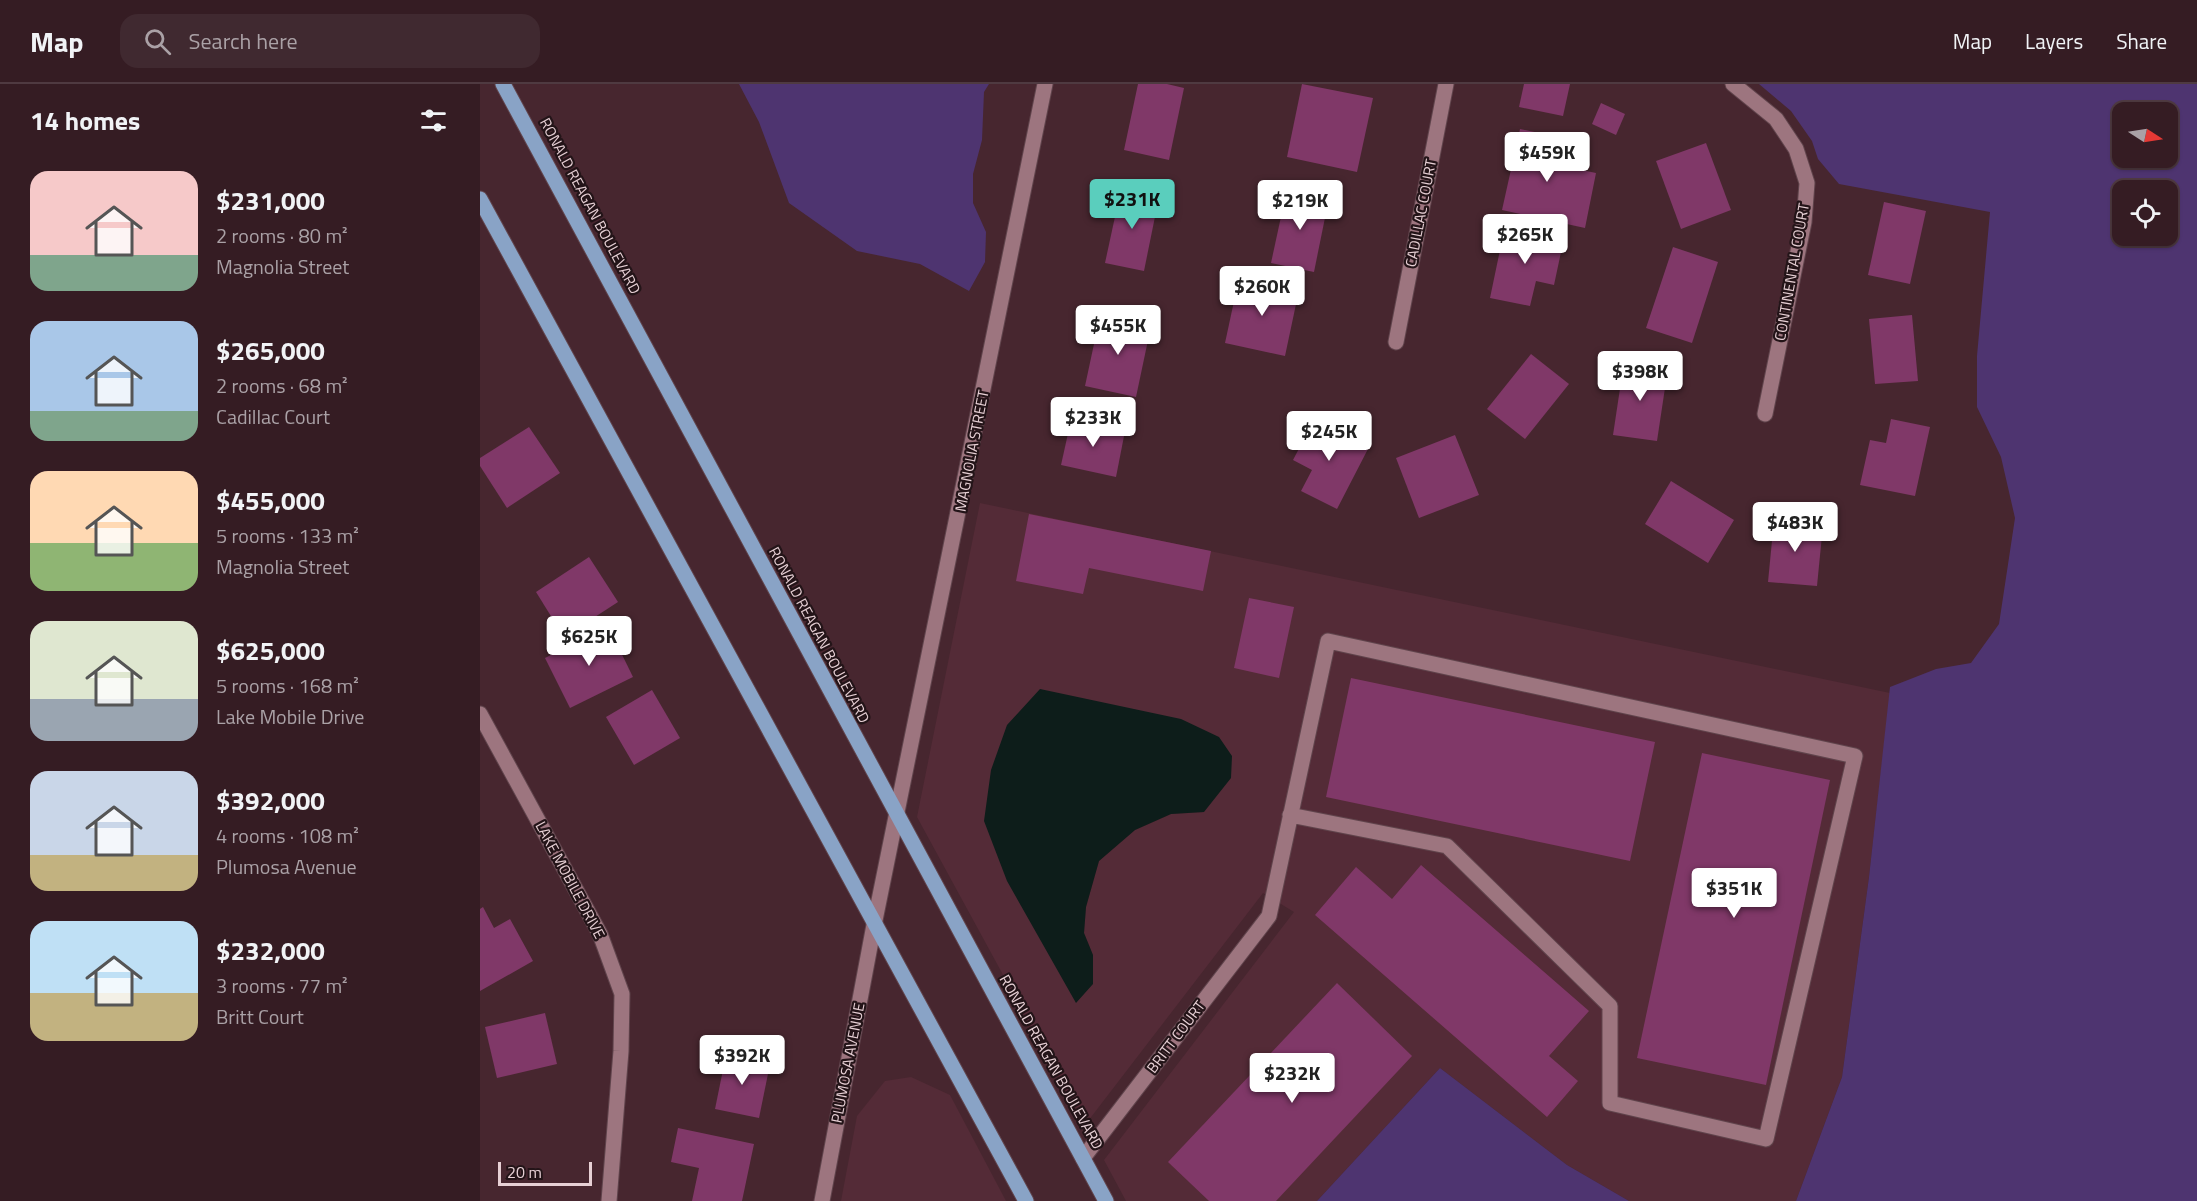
<!DOCTYPE html>
<html lang="en">
<head>
<meta charset="utf-8">
<style>
  :root { --surface:#351c23; --page:#402930; --text:#f1f3f6; --muted:#aaa1a6; --line:#4f3a41; --accent:#5acebd }
  body { margin:0; font-family:"Titillium Web",sans-serif; background:var(--page); color:var(--text); height:100vh; display:flex; flex-direction:column; font-size:22px; white-space:nowrap }
  * { box-sizing:border-box; margin:0 }
  p { font-size:20px; color:var(--muted) }
  .icon { flex:none; width:33px; height:33px; fill:none; stroke:currentColor; stroke-width:2; stroke-linecap:round; stroke-linejoin:round }
  .map { position:relative; flex:1; overflow:hidden }
  .panel { display:flex; flex-direction:column; background:var(--surface); width:480px }
  .panel>* { flex:none }
  .needle { width:39px; rotate:102deg }
  .controls { position:absolute; left:1632px; top:18px; display:grid; gap:12px }
  .controls a { display:grid; place-items:center; width:66px; height:66px; border-radius:12px; background:var(--surface); box-shadow:0 2px 4px #0004,0 0 0 2px var(--line); font-size:30px }
  .scale { position:absolute; left:18px; bottom:15px; width:94px; box-sizing:border-box; padding-left:6px; border:3px solid #e7d0d5; border-top:0; font-size:16px; line-height:21px; white-space:nowrap; color:#e7d0d5; -webkit-text-stroke:4px #231418; paint-order:stroke }
  .price { position:absolute; translate:-50% -51px; padding:0 14px; border-radius:6px; background:#fff; color:#222; font-size:20px; line-height:39px; filter:drop-shadow(0 2px 3px #0008) }
  .price::after { content:''; position:absolute; left:50%; top:36px; width:18px; height:14px; margin-left:-9px; background:inherit; clip-path:polygon(0 0,100% 0,50% 100%) }
  .price.current { background:var(--accent); color:#111 }
  ul { padding:0; list-style:none }
  li { display:flex; align-items:center; gap:18px; height:150px; padding:0 30px }
  li span { display:grid; place-items:center; flex:none; width:168px; height:120px; border-radius:18px; color:#555 }
  li>.icon { margin-inline-start:auto }
  span .icon { width:72px; height:72px; fill:#fffc; stroke-width:1 }
  li b { font-size:26px }
  h2 { display:flex; justify-content:space-between; align-items:center; height:72px; padding:0 30px; font-size:26px }
  header { display:flex; align-items:center; gap:36px; box-sizing:border-box; height:84px; padding:0 30px; background:var(--surface); border-bottom:2px solid var(--line) }
  header strong { font-size:28px }
  nav { display:flex; gap:33px; margin-inline-start:auto; font-size:21px }
  .search { width:420px; height:54px; background:var(--page); display:flex; align-items:center; gap:15px; box-sizing:border-box; padding:0 21px; border-radius:18px; color:var(--muted); font-size:22px }
  main { display:flex; flex:1; min-height:0 }
  .map>svg:first-child { display:block }
  .built { fill:#542b37; fill-rule:evenodd }
  .green { fill:#4e3470; fill-rule:evenodd }
  .water { fill:#0d1d1a }
  .building { fill:#803868 }
  .lines { fill:none; stroke-linecap:round; stroke-linejoin:round }
  .minor-casing { stroke:#60444c; stroke-width:17 }
  .major-casing { stroke:#60444c; stroke-width:17 }
  .minor { stroke:#9d757f; stroke-width:15 }
  .major { stroke:#89a3c6; stroke-width:15 }
  .labels { text-anchor:middle; stroke-width:4.5; stroke-linejoin:round; paint-order:stroke }
  .street-label { font-size:15px; fill:#e7d0d5; stroke:#231418 }
</style>
</head>
<body>
<header>
<strong>Map</strong>
<div class="search"><svg class="icon" aria-label="search" viewBox="0 0 24 24"><circle cx="10" cy="10" r="6"/><path d="M15 15l6 6"/></svg>Search here</div>
<nav><a>Map</a><a>Layers</a><a>Share</a></nav>
</header>
<main>
<section class="panel">
<h2>14 homes<svg class="icon" aria-label="filters" viewBox="0 0 24 24"><path d="M4 7h16M4 17h16"/><circle cx="9" cy="7" r="2"/><circle cx="15" cy="17" r="2"/></svg></h2>
<ul>
<li><span style="background:linear-gradient(#f6c9c9 70%,#7fa58c 0)"><svg class="icon" aria-label="home" viewBox="0 0 24 24"><path d="M3 11l9-7 9 7M6 9v11h12V9"/></svg></span><div><b>$231,000</b><p>2 rooms · 80 m²</p><p>Magnolia Street</p></div></li>
<li><span style="background:linear-gradient(#a9c7e8 75%,#7fa58c 0)"><svg class="icon" aria-label="home" viewBox="0 0 24 24"><path d="M3 11l9-7 9 7M6 9v11h12V9"/></svg></span><div><b>$265,000</b><p>2 rooms · 68 m²</p><p>Cadillac Court</p></div></li>
<li><span style="background:linear-gradient(#ffd9b3 60%,#8fb573 0)"><svg class="icon" aria-label="home" viewBox="0 0 24 24"><path d="M3 11l9-7 9 7M6 9v11h12V9"/></svg></span><div><b>$455,000</b><p>5 rooms · 133 m²</p><p>Magnolia Street</p></div></li>
<li><span style="background:linear-gradient(#dfe7d0 65%,#9aa5b1 0)"><svg class="icon" aria-label="home" viewBox="0 0 24 24"><path d="M3 11l9-7 9 7M6 9v11h12V9"/></svg></span><div><b>$625,000</b><p>5 rooms · 168 m²</p><p>Lake Mobile Drive</p></div></li>
<li><span style="background:linear-gradient(#c9d6e8 70%,#c2b280 0)"><svg class="icon" aria-label="home" viewBox="0 0 24 24"><path d="M3 11l9-7 9 7M6 9v11h12V9"/></svg></span><div><b>$392,000</b><p>4 rooms · 108 m²</p><p>Plumosa Avenue</p></div></li>
<li><span style="background:linear-gradient(#bfe0f5 60%,#c2b280 0)"><svg class="icon" aria-label="home" viewBox="0 0 24 24"><path d="M3 11l9-7 9 7M6 9v11h12V9"/></svg></span><div><b>$232,000</b><p>3 rooms · 77 m²</p><p>Britt Court</p></div></li>
</ul>
</section>
<div class="map">
<svg width="1717" height="1117" viewBox="0 0 1717 1117">
  <rect width="100%" height="100%" fill="#47262f"/>
  <!-- built -->
  <g class="built">
    <path d="M500 419 1410 609 1389 793 1362 993 1316 1117H1149L1087 1081 960 984 837 1117H646L624 1076 814 828 783 809 605 1041 437 733ZM511 686 724 728 691 730 655 746 619 777 606 823 604 849 613 871Z"/>
    <path d="M431 993 470 1011 526 1117H361L377 1032 405 997Z"/>
  </g>
  <!-- green -->
  <g class="green">
    <path d="M259 0H509L504 8 502 56 493 90V119L506 148 505 178 489 207 440 180 377 167 309 119 279 38Z"/>
    <path d="M1279 0H1717V1117H1316L1362 993 1389 793 1410 603 1456 585 1491 579 1519 540 1535 434 1521 373 1497 323V272L1510 128 1359 100 1338 75 1332 57 1311 27ZM1688 28V74H1642V28ZM1688 106V152H1642V106Z"/>
    <path d="M960 984 1087 1081 1149 1117H837Z"/>
  </g>
  <!-- water -->
  <path class="water" d="M560 605 701 635 739 653 752 672 751 694 724 728 691 730 655 746 619 777 606 823 604 849 613 871V900L596 919 527 797 504 737 511 686 527 641Z"/>
  <!-- building -->
  <g class="building">
    <path d="M658 0H687L704 4 689 76 644 66Z"/>
    <path d="M822 0 893 14 877 88 807 73Z"/>
    <path d="M1044 0H1090L1083 32 1039 23Z"/>
    <path d="M1121 19 1145 30 1136 51 1112 40Z"/>
    <path d="M1040 45 1083 54 1078 81 1116 89 1105 144 1022 126Z"/>
    <path d="M1226 59 1251 126 1201 145 1176 77Z"/>
    <path d="M641 105 679 113 664 187 625 179Z"/>
    <path d="M807 105 849 114 834 188 791 179Z"/>
    <path d="M1404 118 1446 127 1430 200 1388 191Z"/>
    <path d="M1025 142 1084 154 1074 201 1056 197 1050 222 1010 214Z"/>
    <path d="M1193 163 1238 178 1212 259 1166 244Z"/>
    <path d="M759 194 819 206 805 272 745 259Z"/>
    <path d="M1432 231 1438 297 1395 300 1389 235Z"/>
    <path d="M620 232 671 242 656 313 605 302Z"/>
    <path d="M1051 270 1089 300 1045 355 1007 325Z"/>
    <path d="M1144 278 1188 284 1177 357 1133 351Z"/>
    <path d="M835 334 889 363 857 425 821 407 832 386 813 376Z"/>
    <path d="M1411 335 1450 343 1435 412 1380 401 1390 356 1406 359Z"/>
    <path d="M591 336 645 347 636 393 581 381Z"/>
    <path d="M49 343 80 389 27 424 0 382V374Z"/>
    <path d="M975 351 999 411 939 434 916 374Z"/>
    <path d="M1191 397 1254 436 1228 479 1165 440Z"/>
    <path d="M549 430 731 467 723 507 609 484 603 510 536 497Z"/>
    <path d="M1294 436 1343 441 1337 502 1288 498Z"/>
    <path d="M109 473 138 518 84 553 56 508Z"/>
    <path d="M769 514 814 523 799 594 754 584Z"/>
    <path d="M128 542 153 593 90 624 65 574Z"/>
    <path d="M871 594 1175 658 1150 777 846 713Z"/>
    <path d="M172 606 200 654 154 681 126 633Z"/>
    <path d="M1222 669 1350 696 1286 1001 1157 974Z"/>
    <path d="M941 781 1109 927 1069 972 1098 997 1067 1033 835 831 876 783 912 815Z"/>
    <path d="M3 823 14 844 30 835 53 877 0 907V825Z"/>
    <path d="M857 899 932 972 796 1117H729L688 1078Z"/>
    <path d="M65 929 77 980 17 994 5 943Z"/>
    <path d="M246 971 290 980 279 1034 235 1025Z"/>
    <path d="M198 1044 274 1060 262 1117H212L219 1084 191 1078Z"/>
  </g>
  <g class="lines">
    <defs>
      <g id="minor">
        <path d="M1253 0 1296 35 1316 65 1327 99 1324 138 1285 330"/>
        <path d="M916 258 966 0"/>
        <path d="M0 630 120 850 142 910 141 967 129 1117"/>
        <path d="M603 1074 789 832 848 557 1375 672 1286 1055 1130 1019V922L967 762 810 731"/>
        <path d="M342 1117 394 841 565 0"/>
      </g>
      <g id="major">
        <path d="M23 0 626 1117"/>
        <path d="M0 115 546 1117"/>
      </g>
    </defs>
    <!-- minor casing -->
    <use href="#minor" class="minor-casing"/>
    <!-- major casing -->
    <use href="#major" class="major-casing"/>
    <!-- minor -->
    <use href="#minor" class="minor"/>
    <!-- major -->
    <use href="#major" class="major"/>
  </g>
  <g class="labels">
    <!-- street labels -->
    <g class="street-label">
      <text transform="translate(110 122) rotate(62)" y="5">RONALD REAGAN BOULEVARD</text>
      <text transform="translate(941 129) rotate(-79)" y="5">CADILLAC COURT</text>
      <text transform="translate(1312 188) rotate(-80)" y="5">CONTINENTAL COURT</text>
      <text transform="translate(492 367) rotate(-79)" y="5">MAGNOLIA STREET</text>
      <text transform="translate(339 551) rotate(62)" y="5">RONALD REAGAN BOULEVARD</text>
      <text transform="translate(90 796) rotate(62)" y="5">LAKE MOBILE DRIVE</text>
      <text transform="translate(696 953) rotate(-53)" y="5">BRITT COURT</text>
      <text transform="translate(571 978) rotate(61)" y="5">RONALD REAGAN BOULEVARD</text>
      <text transform="translate(368 979) rotate(-79)" y="5">PLUMOSA AVENUE</text>
    </g>
  </g>
</svg>
<div class="controls">
<a><svg class="needle" viewBox="-14 -14 28 28"><path d="M0-13l5 13h-10z" fill="#e53935"/><path d="M0 13l5-13h-10z" fill="#aaa1a6"/></svg></a>
<a><svg class="icon" aria-label="locate" viewBox="0 0 24 24"><circle cx="12" cy="12" r="6"/><path d="M12 2v4M12 18v4M2 12h4M18 12h4"/></svg></a>
</div>
<div class="scale">20 m</div>
<b class="price" style="left:1067px;top:99px">$459K</b>
<b class="price current" style="left:652px;top:146px">$231K</b>
<b class="price" style="left:820px;top:147px">$219K</b>
<b class="price" style="left:1045px;top:181px">$265K</b>
<b class="price" style="left:782px;top:233px">$260K</b>
<b class="price" style="left:638px;top:272px">$455K</b>
<b class="price" style="left:1160px;top:318px">$398K</b>
<b class="price" style="left:613px;top:364px">$233K</b>
<b class="price" style="left:849px;top:378px">$245K</b>
<b class="price" style="left:1315px;top:469px">$483K</b>
<b class="price" style="left:109px;top:583px">$625K</b>
<b class="price" style="left:1254px;top:835px">$351K</b>
<b class="price" style="left:262px;top:1002px">$392K</b>
<b class="price" style="left:812px;top:1020px">$232K</b>
</div>
</main>
</body>
</html>
